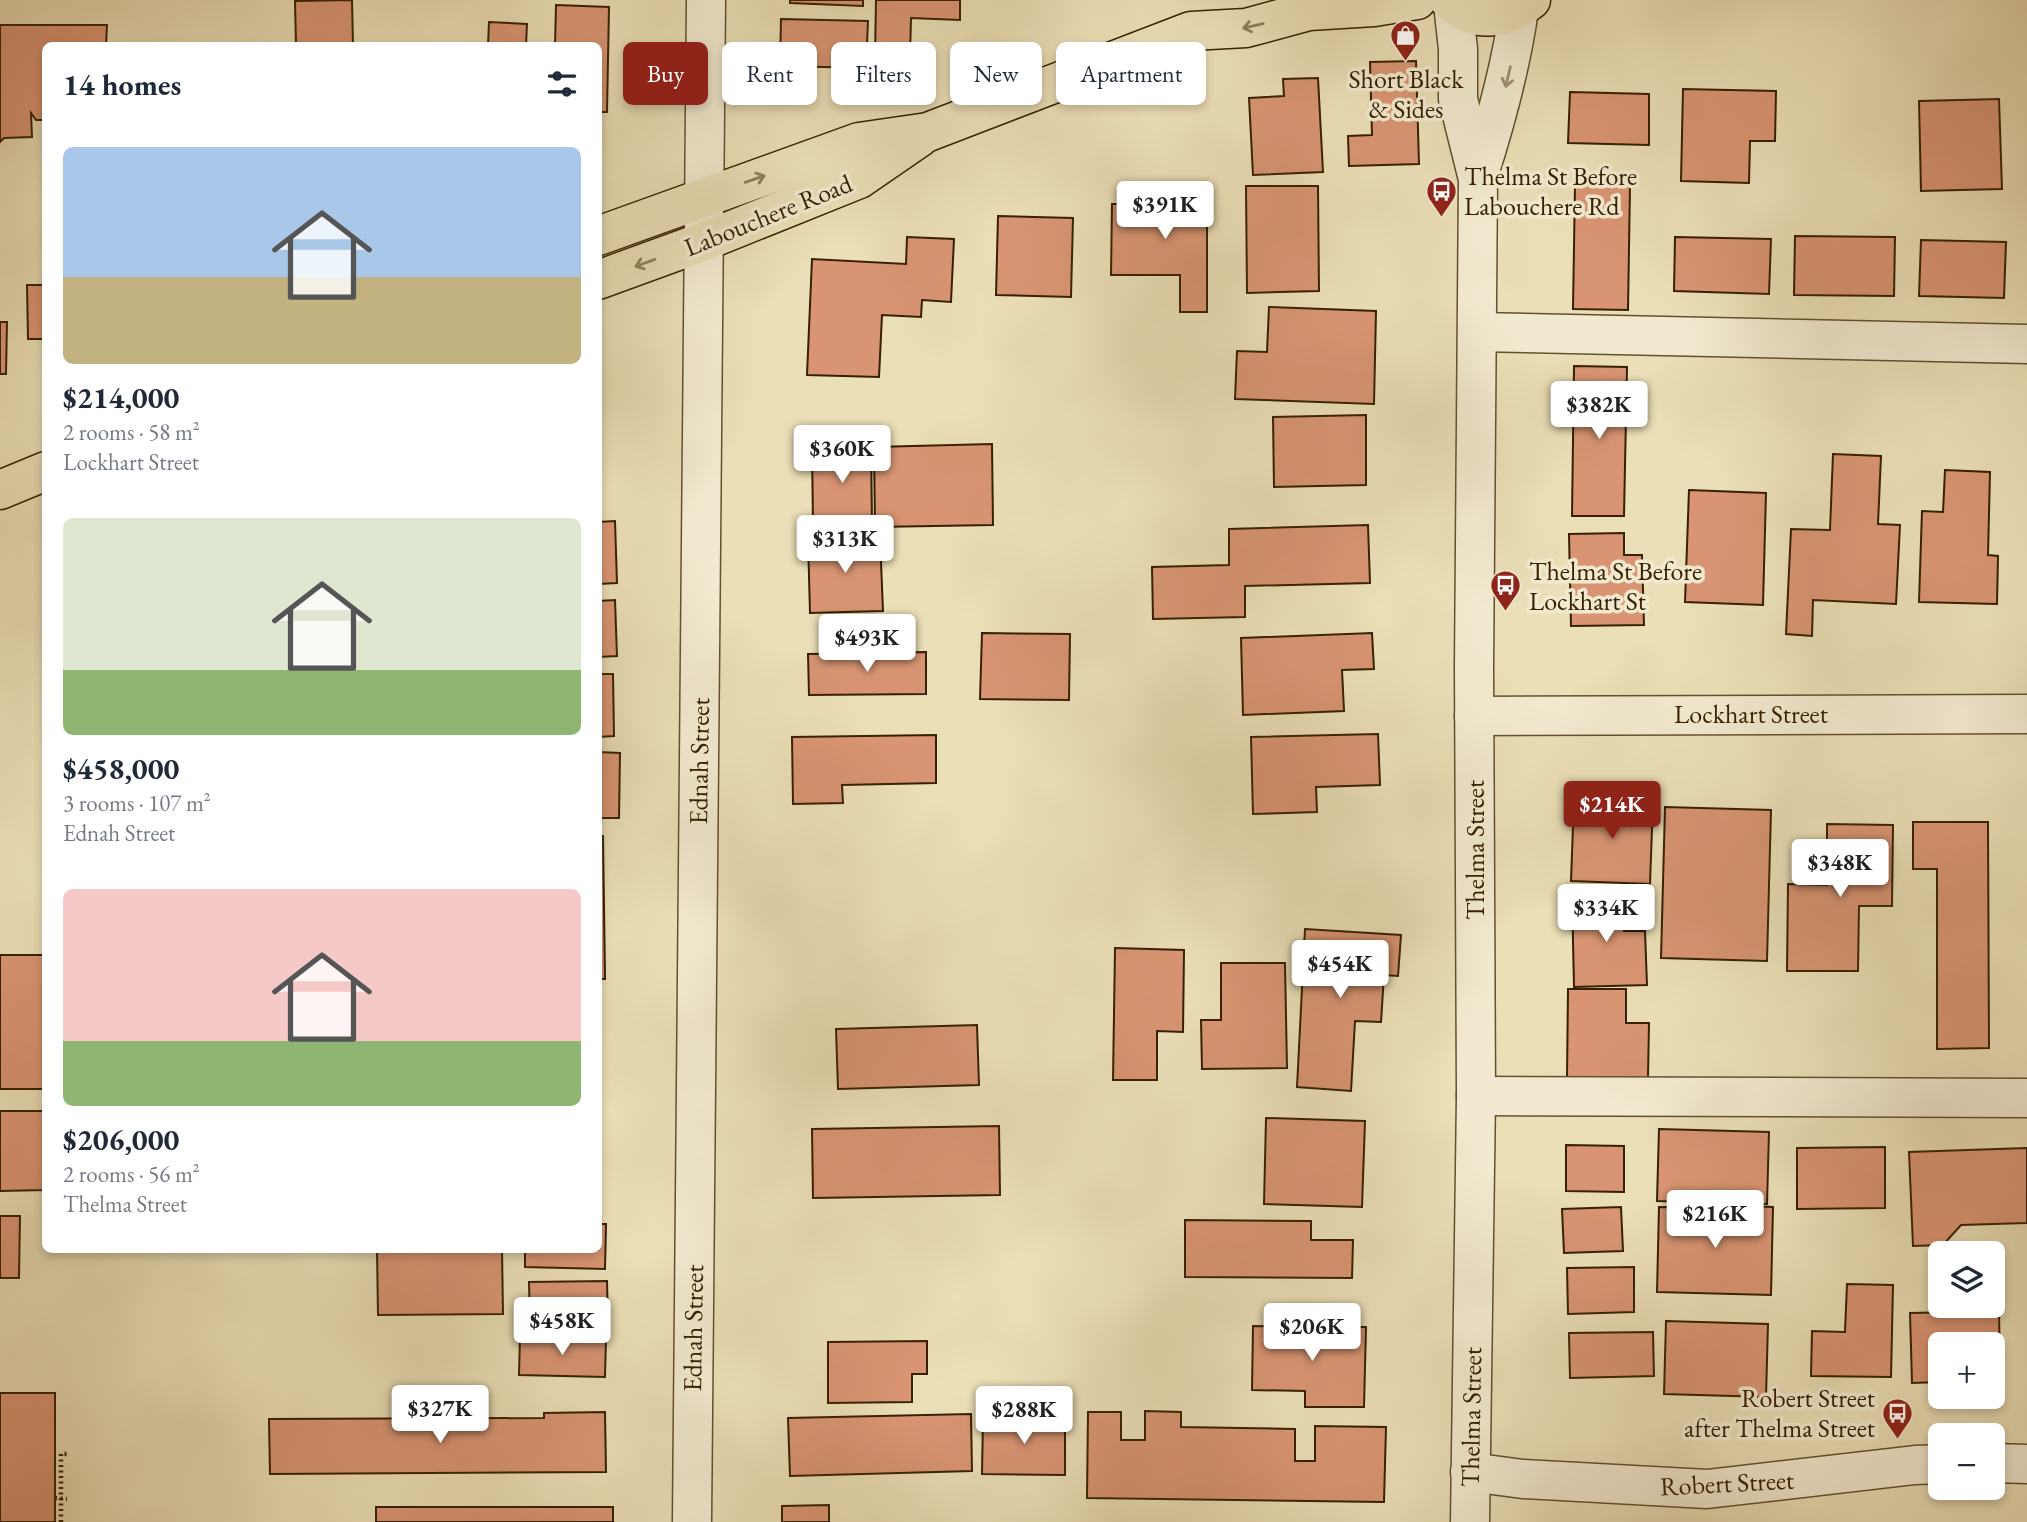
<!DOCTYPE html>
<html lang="en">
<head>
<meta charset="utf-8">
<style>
  :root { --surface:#fff; --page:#f6f6f7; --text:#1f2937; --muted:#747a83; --accent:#8f2418 }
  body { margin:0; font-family:"EB Garamond",serif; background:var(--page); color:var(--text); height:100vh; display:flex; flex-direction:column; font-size:26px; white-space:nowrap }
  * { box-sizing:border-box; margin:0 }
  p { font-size:23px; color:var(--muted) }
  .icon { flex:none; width:38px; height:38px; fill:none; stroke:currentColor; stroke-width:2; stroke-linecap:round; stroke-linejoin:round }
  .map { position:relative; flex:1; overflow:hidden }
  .details { position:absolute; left:42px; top:42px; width:560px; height:1211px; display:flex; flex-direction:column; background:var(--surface); border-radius:10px; box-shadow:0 4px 10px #0003 }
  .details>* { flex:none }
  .guide { position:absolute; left:623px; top:42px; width:665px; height:63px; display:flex; gap:14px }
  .buttons { position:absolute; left:1928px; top:1241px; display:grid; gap:14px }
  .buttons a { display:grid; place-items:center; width:77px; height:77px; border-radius:10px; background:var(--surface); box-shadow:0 4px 10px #0003; font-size:35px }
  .price { position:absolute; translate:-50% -60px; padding:0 16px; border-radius:7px; background:#fff; color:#222; font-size:23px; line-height:46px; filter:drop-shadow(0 2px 4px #0008) }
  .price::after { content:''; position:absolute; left:50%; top:42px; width:21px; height:16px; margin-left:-10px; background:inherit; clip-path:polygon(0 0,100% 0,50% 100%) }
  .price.selected { background:var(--accent); color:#fff }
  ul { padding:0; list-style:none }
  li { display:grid; align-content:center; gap:14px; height:371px; padding:0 21px }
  li span { display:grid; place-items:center; height:217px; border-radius:10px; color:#555 }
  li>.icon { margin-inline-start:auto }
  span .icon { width:126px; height:126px; fill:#fffc; stroke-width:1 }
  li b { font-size:30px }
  h2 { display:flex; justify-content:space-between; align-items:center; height:84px; padding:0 21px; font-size:30px }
  .tag { padding:0 24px; border-radius:10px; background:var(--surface); box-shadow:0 4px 10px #0003; font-size:24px; line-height:63px }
  .tag.selected { background:var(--accent); color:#fff }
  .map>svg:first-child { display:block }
  .building { fill:#d99573; stroke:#362000; stroke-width:2 }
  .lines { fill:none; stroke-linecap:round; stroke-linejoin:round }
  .minor-casing { stroke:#63502e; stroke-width:41 }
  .major-casing { stroke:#362000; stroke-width:41 }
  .path { stroke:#362000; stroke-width:4.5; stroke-dasharray:2 3.5; stroke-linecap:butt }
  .minor { stroke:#f2ead0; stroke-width:38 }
  .major { stroke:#ebdfb7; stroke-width:38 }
  .oneway { stroke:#90805c }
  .oneway2 { stroke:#9d8f72 }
  .labels { text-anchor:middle; stroke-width:7; stroke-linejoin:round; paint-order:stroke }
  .poi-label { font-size:26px; fill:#362000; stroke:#f2ead0; text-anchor:start }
  .street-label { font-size:26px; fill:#362000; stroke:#f2ead0 }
</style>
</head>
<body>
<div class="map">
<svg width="2027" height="1522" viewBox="0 0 2027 1522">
  <rect width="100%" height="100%" fill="#ebdfb7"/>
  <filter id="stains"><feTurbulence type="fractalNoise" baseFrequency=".00286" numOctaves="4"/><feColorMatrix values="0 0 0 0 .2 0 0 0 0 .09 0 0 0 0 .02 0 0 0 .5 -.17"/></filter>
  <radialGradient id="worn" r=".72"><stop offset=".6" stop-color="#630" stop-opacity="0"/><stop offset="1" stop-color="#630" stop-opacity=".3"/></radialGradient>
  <!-- building -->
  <g class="building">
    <path d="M352 0 353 46H296L295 1Z"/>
    <path d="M790 0H863V6L790 3Z"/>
    <path d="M876 0H960V20L911 18 910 57H875Z"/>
    <path d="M556 5 609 7 607 112H598V46H555Z"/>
    <path d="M781 19 868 21 866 68 780 66Z"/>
    <path d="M489 22 527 24 526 46H488Z"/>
    <path d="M0 25H107L106 46H46V112H43V120H36L31 113 32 137 4 138 0 142Z"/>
    <path d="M1416 61 1419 164 1349 166 1348 136 1372 135 1370 62Z"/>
    <path d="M1318 78 1323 172 1253 175 1249 98 1284 96 1283 79Z"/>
    <path d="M1683 89 1776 91 1775 141H1750L1749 183 1681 181Z"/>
    <path d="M1570 92 1649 94V145L1568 143Z"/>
    <path d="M1999 99 2002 189 1921 191 1919 101Z"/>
    <path d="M1575 185 1630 186 1628 310 1573 309Z"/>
    <path d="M1246 186H1318L1319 291 1247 293Z"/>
    <path d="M1149 189H1207V312H1180V275H1111L1112 204H1149Z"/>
    <path d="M998 216 1073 218 1071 297 996 295Z"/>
    <path d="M1795 236 1895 237 1894 296 1794 295Z"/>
    <path d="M907 237 954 239 951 302 922 300 921 317 882 315 879 377 807 375 812 259 906 264Z"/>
    <path d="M1675 237 1771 239 1769 294 1674 291Z"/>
    <path d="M1921 240 2006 242 2004 298 1919 296Z"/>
    <path d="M27 285H46V339H28Z"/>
    <path d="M1269 307 1376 311 1374 404 1235 399 1237 351 1267 352Z"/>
    <path d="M0 322H7L6 374H0Z"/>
    <path d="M1574 366 1627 367 1624 516H1572Z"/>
    <path d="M1366 415V485L1274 487 1273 417Z"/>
    <path d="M871 444 872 524 813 525 812 446Z"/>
    <path d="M992 444 993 525 875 527 874 447Z"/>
    <path d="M1833 454 1881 456 1878 524 1900 525 1896 604 1813 600 1812 636 1786 634 1791 529 1830 530Z"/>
    <path d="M1945 470 1990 472 1988 555 1998 556 1997 604 1919 602 1922 511 1943 512Z"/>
    <path d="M1689 490 1766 493 1763 605 1685 602Z"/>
    <path d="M615 521 617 583 598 584V522Z"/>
    <path d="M1368 525 1370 583 1245 586V617L1153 619 1152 567 1229 565V529Z"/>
    <path d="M1624 533V555H1642L1644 625 1571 626 1569 534Z"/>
    <path d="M880 537 883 611 810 613 808 539Z"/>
    <path d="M615 600 617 656 598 657V601Z"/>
    <path d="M982 633 1070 634 1069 700 980 699Z"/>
    <path d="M1372 633 1374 669 1342 670 1344 711 1243 715 1241 638Z"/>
    <path d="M926 652V694L809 695 808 654Z"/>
    <path d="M598 674H613L614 736 598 737Z"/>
    <path d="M1378 734 1380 785 1316 787 1317 812 1253 814 1251 737Z"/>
    <path d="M936 735V783L842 785 843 803 793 804 792 737Z"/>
    <path d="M598 752 620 753 619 818H598Z"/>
    <path d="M1574 798 1653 801 1650 884 1571 881Z"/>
    <path d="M1665 807 1771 810 1767 961 1661 958Z"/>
    <path d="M1913 822H1988L1989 1048 1937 1049V869H1913Z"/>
    <path d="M1827 824 1893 825 1892 906H1859L1858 971H1787L1788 884 1827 885Z"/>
    <path d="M598 836H603L605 979H598Z"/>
    <path d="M1624 894V931H1645L1647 985 1574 987 1572 895Z"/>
    <path d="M1305 929 1401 935 1398 976 1384 975 1381 1022 1355 1021 1351 1091 1297 1087Z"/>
    <path d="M1115 948 1184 950 1183 1032 1157 1031V1080H1113Z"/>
    <rect x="0" y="955" width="46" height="134"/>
    <path d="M1221 963H1285L1287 1068 1202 1069 1201 1020H1221Z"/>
    <path d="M1568 989H1626V1023H1649L1648 1078 1567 1077Z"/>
    <path d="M977 1025 979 1085 838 1089 836 1029Z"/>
    <path d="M0 1111H46V1190L0 1191Z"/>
    <path d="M1266 1118 1365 1121 1362 1207 1264 1204Z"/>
    <path d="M999 1126 1000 1195 813 1198 812 1129Z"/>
    <path d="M1659 1129 1769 1132 1767 1204 1657 1201Z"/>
    <path d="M1566 1145 1624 1146V1192L1566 1191Z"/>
    <path d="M1885 1147V1208L1797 1209V1148Z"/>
    <path d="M2027 1148V1223L1961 1225 1943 1245 1913 1246 1909 1152Z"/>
    <path d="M1718 1205 1773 1207 1771 1295 1657 1292 1659 1207 1717 1208Z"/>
    <path d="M1621 1207 1623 1251 1564 1253 1562 1209Z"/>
    <path d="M0 1216H20L19 1278H0Z"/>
    <path d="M1185 1220 1311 1221V1240H1353L1352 1278 1185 1277Z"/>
    <path d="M598 1224H606L605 1269 525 1267V1250H598Z"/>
    <path d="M377 1250H502L503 1314 378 1315Z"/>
    <path d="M1634 1267V1312L1568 1314 1567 1268Z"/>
    <path d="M607 1281 608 1321 530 1324 529 1282Z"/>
    <path d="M1847 1284 1893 1285 1891 1377 1811 1376 1812 1331 1845 1332Z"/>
    <path d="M1999 1311 2000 1366H1993V1344H1941V1382L1912 1383 1910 1313Z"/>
    <path d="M1666 1321 1768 1324 1766 1397 1664 1394Z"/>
    <path d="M1253 1326 1366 1327 1364 1407H1305V1391L1252 1390Z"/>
    <path d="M1653 1332 1654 1376 1570 1378 1569 1333Z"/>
    <path d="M520 1336 606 1338 605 1377 519 1375Z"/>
    <path d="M927 1341V1374H912V1402L828 1403V1342Z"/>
    <rect x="0" y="1393" width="55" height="129"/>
    <path d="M1145 1411 1181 1412V1427L1295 1429V1461H1315V1426L1386 1427 1384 1502 1087 1498 1088 1412H1121V1440H1145Z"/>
    <path d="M605 1412 606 1472 270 1474 269 1419 544 1418V1413Z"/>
    <path d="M971 1414 972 1471 790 1476 788 1418Z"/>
    <path d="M983 1418H1065V1475L982 1474Z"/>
    <path d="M829 1505V1522H782V1506Z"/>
    <rect x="376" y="1507" width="237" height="15"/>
  </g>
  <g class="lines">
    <defs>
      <g id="minor">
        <path d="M1453 4 1458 49V99L1478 179 1474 667 1476 1096 1470 1522"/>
        <path d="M1478 177C1496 121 1511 67 1519 9"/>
        <path d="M1478 332 2027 344"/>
        <path d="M1474 716 2027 714"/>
        <path d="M1476 1096 2027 1098"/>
        <path d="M1993 1463 2027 1464"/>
        <path d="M1470 1472 1523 1479 1707 1489 1915 1465 1941 1464"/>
        <path d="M692 1522 706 0"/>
      </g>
      <g id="major">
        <path d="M1449 0C1473 24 1507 20 1531 0"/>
        <path d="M598 236 859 142 928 132 1191 31 1246 28 1309 11 1374 7 1417 0"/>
        <path d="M598 280 705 241 859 179 920 137"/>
        <path d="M0 490 46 471"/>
      </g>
    </defs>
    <!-- minor casing -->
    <use href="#minor" class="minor-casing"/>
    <!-- major casing -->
    <use href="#major" class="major-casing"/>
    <!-- path -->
    <g class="path">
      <path d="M55 1498 67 1499"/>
      <path d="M61 1522V1454H67"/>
    </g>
    <!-- minor -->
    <use href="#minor" class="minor"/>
    <!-- major -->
    <use href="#major" class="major"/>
  </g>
  <!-- one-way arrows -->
  <defs><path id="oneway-shaft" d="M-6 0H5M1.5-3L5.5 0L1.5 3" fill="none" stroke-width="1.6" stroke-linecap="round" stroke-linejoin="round" transform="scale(1.75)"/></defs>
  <g class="oneway">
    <use href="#oneway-shaft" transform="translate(1253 26) rotate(167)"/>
    <use href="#oneway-shaft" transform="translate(755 179) rotate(-19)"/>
    <use href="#oneway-shaft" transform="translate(645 263) rotate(160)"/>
  </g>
  <use class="oneway2" href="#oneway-shaft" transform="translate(1508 77) rotate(103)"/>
  <!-- icons -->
  <defs>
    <symbol id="shop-pin" viewBox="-11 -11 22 30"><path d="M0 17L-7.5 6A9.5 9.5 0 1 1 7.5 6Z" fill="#8f2418" stroke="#f2ead0"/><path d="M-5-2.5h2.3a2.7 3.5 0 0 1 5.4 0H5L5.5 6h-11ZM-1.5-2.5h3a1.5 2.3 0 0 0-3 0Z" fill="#fff"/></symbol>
    <symbol id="bus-pin" viewBox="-11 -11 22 30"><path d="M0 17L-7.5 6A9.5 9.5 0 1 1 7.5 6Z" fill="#8f2418" stroke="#f2ead0"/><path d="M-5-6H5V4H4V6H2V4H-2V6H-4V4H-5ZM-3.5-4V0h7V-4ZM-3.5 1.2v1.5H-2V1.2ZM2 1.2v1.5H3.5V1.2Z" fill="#fff"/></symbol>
  </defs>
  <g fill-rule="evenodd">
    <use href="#shop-pin" x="1388" y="18" width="35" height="47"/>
    <use href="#bus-pin" x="1424" y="174" width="35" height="47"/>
    <use href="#bus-pin" x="1488" y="568" width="35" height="47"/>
    <use href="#bus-pin" x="1880" y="1396" width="35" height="47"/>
  </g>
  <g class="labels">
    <!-- poi labels -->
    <g class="poi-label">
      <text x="1406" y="88" text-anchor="middle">Short Black<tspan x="1406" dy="30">&amp; Sides</tspan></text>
      <text x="1464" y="185">Thelma St Before<tspan x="1464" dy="30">Labouchere Rd</tspan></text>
      <text x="1529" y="580">Thelma St Before<tspan x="1529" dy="30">Lockhart St</tspan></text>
      <text x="1875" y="1407" text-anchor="end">Robert Street<tspan x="1875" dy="30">after Thelma Street</tspan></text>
    </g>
    <!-- street labels -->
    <g class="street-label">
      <text transform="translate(768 215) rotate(-22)" y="9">Labouchere Road</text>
      <text x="1751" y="723">Lockhart Street</text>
      <text transform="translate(699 761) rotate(-89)" y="9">Ednah Street</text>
      <text transform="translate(1475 850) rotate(-90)" y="9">Thelma Street</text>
      <text transform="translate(693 1328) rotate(-89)" y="9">Ednah Street</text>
      <text transform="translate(1471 1417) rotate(-89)" y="9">Thelma Street</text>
      <text transform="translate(1727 1483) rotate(-3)" y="9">Robert Street</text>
    </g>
  </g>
  <rect width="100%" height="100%" filter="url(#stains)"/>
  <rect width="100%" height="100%" fill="url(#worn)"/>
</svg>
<div class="buttons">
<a><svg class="icon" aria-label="layers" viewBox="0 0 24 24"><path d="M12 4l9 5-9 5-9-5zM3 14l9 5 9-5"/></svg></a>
<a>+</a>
<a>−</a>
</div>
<b class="price" style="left:1165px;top:241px">$391K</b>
<b class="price" style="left:1599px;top:441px">$382K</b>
<b class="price" style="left:842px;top:485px">$360K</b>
<b class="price" style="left:845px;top:575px">$313K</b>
<b class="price" style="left:867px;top:674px">$493K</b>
<b class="price selected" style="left:1612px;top:841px">$214K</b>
<b class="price" style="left:1840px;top:899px">$348K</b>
<b class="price" style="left:1606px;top:944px">$334K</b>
<b class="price" style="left:1340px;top:1000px">$454K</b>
<b class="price" style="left:1715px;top:1250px">$216K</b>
<b class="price" style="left:562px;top:1357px">$458K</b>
<b class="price" style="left:1312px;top:1363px">$206K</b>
<b class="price" style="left:440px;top:1445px">$327K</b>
<b class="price" style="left:1024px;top:1446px">$288K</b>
<div class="guide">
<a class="tag selected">Buy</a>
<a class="tag">Rent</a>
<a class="tag">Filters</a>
<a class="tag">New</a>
<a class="tag">Apartment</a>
</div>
<section class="details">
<h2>14 homes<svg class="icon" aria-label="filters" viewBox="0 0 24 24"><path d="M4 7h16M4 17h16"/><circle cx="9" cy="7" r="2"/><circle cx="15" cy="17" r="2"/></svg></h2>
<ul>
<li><span style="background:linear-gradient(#a9c7e8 60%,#c2b280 0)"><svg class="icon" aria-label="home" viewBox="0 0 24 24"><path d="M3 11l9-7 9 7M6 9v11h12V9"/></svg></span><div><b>$214,000</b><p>2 rooms · 58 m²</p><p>Lockhart Street</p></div></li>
<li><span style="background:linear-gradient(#dfe7d0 70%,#8fb573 0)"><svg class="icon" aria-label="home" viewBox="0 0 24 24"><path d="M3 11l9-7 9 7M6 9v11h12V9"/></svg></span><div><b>$458,000</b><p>3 rooms · 107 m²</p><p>Ednah Street</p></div></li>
<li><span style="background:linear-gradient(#f6c9c9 70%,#8fb573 0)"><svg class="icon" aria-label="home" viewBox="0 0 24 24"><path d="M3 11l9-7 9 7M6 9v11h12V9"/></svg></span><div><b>$206,000</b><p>2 rooms · 56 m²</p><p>Thelma Street</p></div></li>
</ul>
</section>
</div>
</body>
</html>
